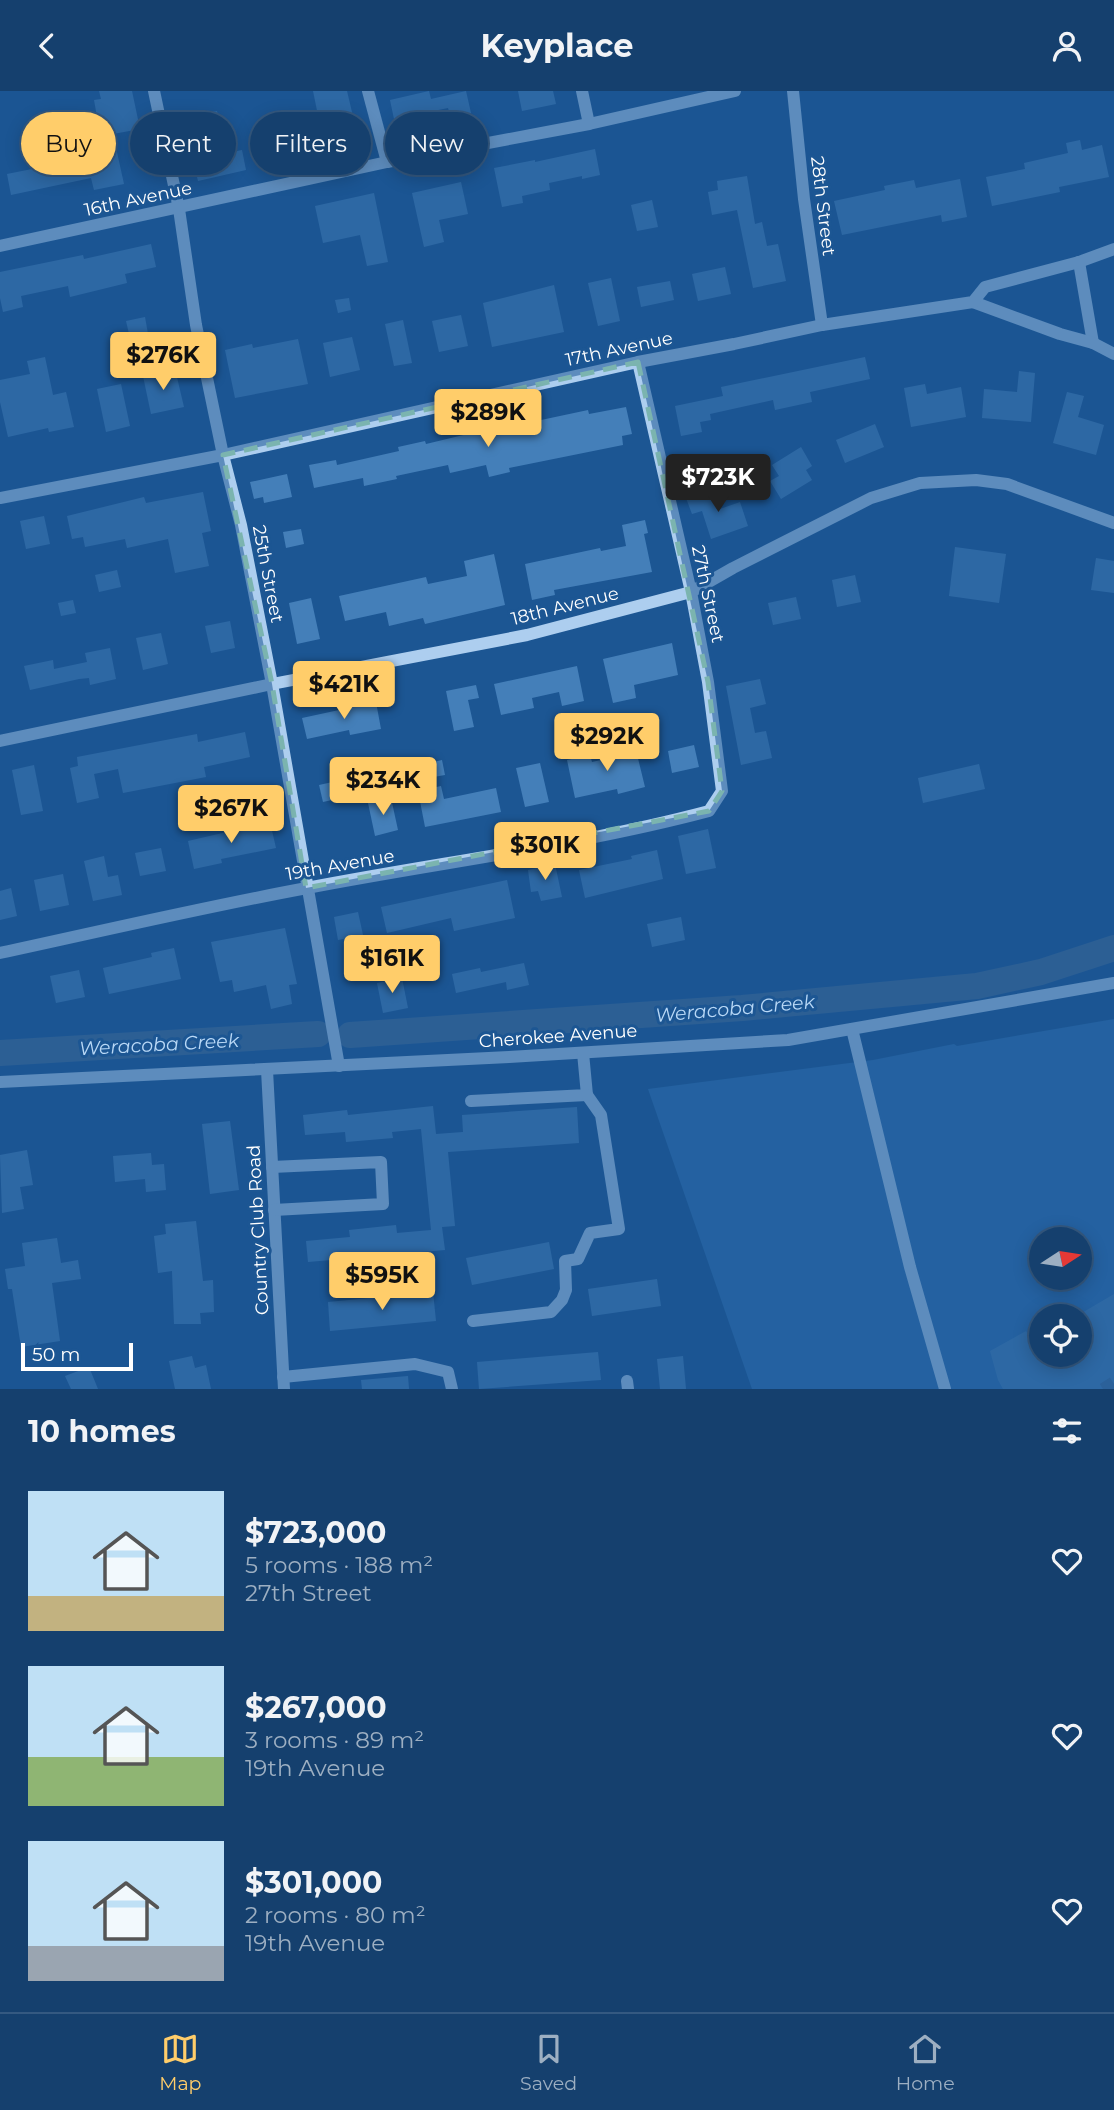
<!DOCTYPE html>
<html lang="en">
<head>
<meta charset="utf-8">
<style>
  :root { --surface:#15406e; --page:#224b76; --text:#f1f3f6; --muted:#9dafc2; --line:#345981; --accent:#ffcd6a }
  body { margin:0; font-family:Montserrat,sans-serif; background:var(--page); color:var(--text); height:100vh; display:flex; flex-direction:column; font-size:26px; white-space:nowrap }
  * { box-sizing:border-box; margin:0 }
  p { font-size:23px; color:var(--muted) }
  .icon { flex:none; width:38px; height:38px; fill:none; stroke:currentColor; stroke-width:2; stroke-linecap:round; stroke-linejoin:round }
  .map { position:relative; height:1298px; overflow:hidden }
  .panel { display:flex; flex-direction:column; background:var(--surface); flex:1 }
  .panel>* { flex:none }
  .hud { position:absolute; left:21px; top:21px; width:700px; height:63px; display:flex; gap:14px }
  .needle { width:46px; rotate:78deg }
  .fabs { position:absolute; left:1029px; top:1136px; display:grid; gap:14px }
  .fabs a { display:grid; place-items:center; width:63px; height:63px; border-radius:50%; background:var(--surface); box-shadow:0 4px 18px #0003,0 0 0 2px var(--line); font-size:35px }
  .scale { position:absolute; left:21px; bottom:18px; width:112px; box-sizing:border-box; padding-left:7px; border:4px solid #fff; border-top:0; font-size:19px; line-height:24px; white-space:nowrap; color:#fff; -webkit-text-stroke:5px #1c5693; paint-order:stroke }
  .price { position:absolute; translate:-50% -60px; padding:0 16px; border-radius:7px; background:var(--accent); color:#111; font-size:23px; line-height:46px; filter:drop-shadow(0 2px 4px #0008) }
  .price::after { content:''; position:absolute; left:50%; top:42px; width:21px; height:16px; margin-left:-10px; background:inherit; clip-path:polygon(0 0,100% 0,50% 100%) }
  .price.selected { background:#222; color:#fff }
  ul { padding:0; list-style:none }
  li { display:flex; align-items:center; gap:21px; height:175px; padding:0 28px }
  li span { display:grid; place-items:center; flex:none; width:196px; height:140px; border-radius:0px; color:#555 }
  li>.icon { margin-inline-start:auto }
  span .icon { width:84px; height:84px; fill:#fffc; stroke-width:1 }
  li b { font-size:30px }
  h2 { display:flex; justify-content:space-between; align-items:center; height:84px; padding:0 28px; font-size:30px }
  .tag { padding:0 24px; border-radius:32px; background:var(--surface); box-shadow:0 4px 18px #0003,0 0 0 2px var(--line); font-size:24px; line-height:63px }
  .tag.selected { background:var(--accent); color:#111 }
  header { display:flex; justify-content:space-between; align-items:center; height:91px; padding:0 28px; background:var(--surface); font-size:32px; font-weight:700 }
  .tab-bar { display:flex; justify-content:space-around; align-items:center; height:98px; border-top:2px solid var(--line); background:var(--surface); font-size:19px; color:var(--muted) }
  .tab-bar a { display:grid; justify-items:center; gap:4px }
  .tab-bar .selected { color:var(--accent) }
  .map>svg:first-child { display:block }
  .green { fill:#2f70b1; fill-rule:evenodd }
  .lines { fill:none; stroke-linecap:round; stroke-linejoin:round }
  .river { stroke:#416b96; stroke-width:26 }
  .building { fill:#447fb9 }
  .minor-tunnel { stroke:#3e6fa3; stroke-width:12; stroke-dasharray:12 6; stroke-linecap:butt }
  .minor { stroke:#adceef; stroke-width:12 }
  .marked { fill:none; stroke:#7bb4af; stroke-width:5; stroke-dasharray:14 9; stroke-linejoin:round }
  .labels { text-anchor:middle; stroke-width:6; stroke-linejoin:round; paint-order:stroke }
  .street-label { font-size:18px; fill:#fff; stroke:#1c5693 }
  .water-label { font-size:19px; font-style:italic; fill:#b9d8f6; stroke:#1c5693 }
</style>
</head>
<body>
<header><svg class="icon" aria-label="back" viewBox="0 0 24 24"><path d="M15 5l-7 7 7 7"/></svg>Keyplace<svg class="icon" aria-label="person" viewBox="0 0 24 24"><circle cx="12" cy="8" r="4"/><path d="M4 21q1-7 8-7t8 7"/></svg></header>
<div class="map">
<svg width="1114" height="1298" viewBox="0 0 1114 1298">
  <rect width="100%" height="100%" fill="#1c5693"/>
  <!-- green -->
  <path class="green" d="M1114 928V1298H752L648 998 873 969 954 953 957 955ZM1041 1148H1080V1186H1041ZM1041 1225H1080V1264H1041Z"/>
  <g class="lines">
    <!-- river -->
    <g class="river">
      <path d="M350 944 742 917 977 895 1041 881 1114 857"/>
      <path d="M0 962 318 943"/>
    </g>
  </g>
  <!-- building -->
  <g class="building">
    <path d="M99 0H132L140 38 113 43 124 93 94 99 91 87 11 104 7 83 87 67 86 63 103 59 94 9 101 8Z"/>
    <path d="M313 0H347L360 55 326 63Z"/>
    <path d="M429 0 431 8 466 0 471 22 451 27 448 17 394 28 390 9Z"/>
    <path d="M518 0H553L556 13 522 20Z"/>
    <path d="M217 20 220 32 185 40 182 27Z"/>
    <path d="M293 33 300 66 280 70 277 59 260 63 256 43Z"/>
    <path d="M1080 49 1082 59 1102 54 1109 86 1059 96 1060 101 992 115 986 86 1025 78 1024 72 1068 62 1066 52Z"/>
    <path d="M595 58 600 84 582 88V85L549 92 550 99 522 105 523 112 502 116 494 77 535 69V71Z"/>
    <path d="M242 59 246 79 198 90 193 69Z"/>
    <path d="M747 85 755 133 762 131 767 155 778 153 786 190 753 197 737 119 712 124 708 101 718 99 717 90Z"/>
    <path d="M960 88 967 126 942 131 941 124 842 144 834 110 885 99 884 95 914 89 916 97Z"/>
    <path d="M461 91 468 123 439 129 444 151 424 156 412 102Z"/>
    <path d="M374 102 388 171 367 175 360 144 323 152 315 115Z"/>
    <path d="M652 109 658 136 637 140 631 114Z"/>
    <path d="M151 153 156 176 125 183 127 192 70 206 68 195 21 205 23 216 3 221 0 207V181L83 164 84 168Z"/>
    <path d="M725 176 731 203 698 210 692 183Z"/>
    <path d="M611 187 620 230 598 235 588 192Z"/>
    <path d="M670 190 674 209 641 216 637 196Z"/>
    <path d="M554 194 564 241 492 256 483 212Z"/>
    <path d="M349 207 351 219 338 222 335 209Z"/>
    <path d="M461 224 468 255 439 261 432 230Z"/>
    <path d="M145 226 148 243 130 247 126 230Z"/>
    <path d="M403 229 412 272 394 275 385 233Z"/>
    <path d="M352 246 360 279 330 286 323 252Z"/>
    <path d="M298 248 308 293 235 307 225 259 252 253 253 257Z"/>
    <path d="M45 266 53 304 66 301 74 336 49 341 48 337 8 346 0 311V289L30 283 27 270Z"/>
    <path d="M865 266 870 288 810 301 812 311 775 319 773 309 710 323 711 329 700 331 702 341 681 345 675 315 723 305 721 296Z"/>
    <path d="M175 278 184 316 151 323 143 285Z"/>
    <path d="M1019 280 1035 282 1031 331 982 327 984 298 1017 301Z"/>
    <path d="M121 293 130 335 106 341 97 298Z"/>
    <path d="M925 293 927 303 961 296 966 326 911 336 904 297Z"/>
    <path d="M1067 301 1084 305 1078 326 1104 334 1096 364 1053 352Z"/>
    <path d="M626 316 632 343 622 345 623 354 509 377 510 381 489 386 486 374 450 382 448 374 396 385 397 388 364 395 363 387 314 397 309 374 336 369 337 374 399 360 398 356 425 350 426 353 526 329 527 332 588 319 589 323Z"/>
    <path d="M875 333 884 356 845 372 836 349Z"/>
    <path d="M801 356 812 375 806 379 812 389 781 408 770 390 779 385 772 374Z"/>
    <path d="M287 383 292 406 264 412 263 406 254 408 250 391Z"/>
    <path d="M713 398 720 418 740 411 748 435 711 448 702 420 692 423 686 407Z"/>
    <path d="M203 401 211 440 202 442 209 475 175 482 168 448 127 457 125 448 85 456 83 446 72 448 67 425 144 406 146 412Z"/>
    <path d="M44 425 50 453 26 458 20 430Z"/>
    <path d="M645 429 648 442 644 443 652 481 554 499 555 504 532 509 525 473 600 457 601 460 626 455 622 434Z"/>
    <path d="M301 438 304 453 286 457 283 441Z"/>
    <path d="M955 456 1006 463 999 512 949 505Z"/>
    <path d="M494 463 505 514 425 533 423 527 389 535 386 521 345 530 339 505 426 486 428 493 467 485 464 470Z"/>
    <path d="M1096 467 1114 470V502L1091 499Z"/>
    <path d="M117 479 121 496 99 501 95 484Z"/>
    <path d="M855 484 861 511 837 516 832 489Z"/>
    <path d="M796 506 801 528 773 534 768 512Z"/>
    <path d="M311 507 320 548 297 553 289 512Z"/>
    <path d="M73 509 76 522 61 525 58 512Z"/>
    <path d="M230 530 235 557 211 562 205 535Z"/>
    <path d="M161 542 168 573 143 579 136 547Z"/>
    <path d="M672 552 678 584 634 594 636 607 613 612 603 568Z"/>
    <path d="M110 557 116 588 90 594 89 587 79 588 30 599 24 575 53 569 54 578 87 571 85 562Z"/>
    <path d="M577 575 584 610 562 615 559 601 532 607 534 617 501 624 494 593Z"/>
    <path d="M760 588 766 613 750 617 755 642 766 640 772 667 741 674 726 595Z"/>
    <path d="M476 594 479 607 468 609 474 636 454 640 446 600Z"/>
    <path d="M376 611 381 638 350 644 349 639 307 648 302 627Z"/>
    <path d="M245 641 250 666 204 676 206 686 123 702 118 678 94 683 99 707 77 712 70 677 78 675 77 666 197 643 198 651Z"/>
    <path d="M634 651 645 696 618 703 617 698 575 707 567 669 590 664 592 671 618 665 615 655Z"/>
    <path d="M694 654 699 676 672 682 668 660Z"/>
    <path d="M442 669 445 684 428 687 425 673Z"/>
    <path d="M540 672 549 711 525 716 516 677Z"/>
    <path d="M979 673 985 698 923 712 918 687Z"/>
    <path d="M34 674 43 720 21 724 12 679Z"/>
    <path d="M346 688 350 705 323 711 319 694Z"/>
    <path d="M441 695 444 708 496 697 501 721 425 736 418 700Z"/>
    <path d="M391 707 398 739 375 745 368 712Z"/>
    <path d="M270 731 276 757 221 768 222 772 194 778 188 750Z"/>
    <path d="M708 738 716 777 686 783 678 745Z"/>
    <path d="M161 757 166 780 140 785 135 762Z"/>
    <path d="M657 759 663 788 585 807 579 779 632 768 631 765Z"/>
    <path d="M104 765 108 786 118 784 122 804 93 810 84 770Z"/>
    <path d="M555 773 562 806 541 810 538 800 531 801 528 779Z"/>
    <path d="M63 783 69 814 40 820 34 789Z"/>
    <path d="M507 789 515 827 454 840 451 827 387 842 381 816Z"/>
    <path d="M11 797 17 825 0 829V800Z"/>
    <path d="M358 821 363 844 338 849 334 826Z"/>
    <path d="M681 826 685 849 652 856 647 833Z"/>
    <path d="M285 837 297 893 289 894 292 913 271 918 266 894 234 901 232 889 220 891 211 851Z"/>
    <path d="M174 857 181 888 109 903 103 877 152 866 151 862Z"/>
    <path d="M524 872 529 894 507 899 506 891 456 902 452 883 480 877 481 881Z"/>
    <path d="M79 879 85 906 56 912 50 885Z"/>
    <path d="M402 887 408 917 383 922 377 892Z"/>
    <path d="M433 1015 436 1043 463 1041 462 1024 577 1016 579 1052 448 1061 455 1135 442 1136 445 1159 308 1171 306 1150 350 1146 349 1139 396 1134 397 1142 431 1139 421 1038 392 1041 393 1047 346 1051 345 1041 305 1044 303 1024 347 1019 348 1024Z"/>
    <path d="M230 1030 239 1099 210 1103 202 1033Z"/>
    <path d="M27 1059 33 1094 20 1096 24 1118 2 1122 0 1064Z"/>
    <path d="M151 1062 152 1074 164 1073 166 1099 146 1101 145 1088 115 1091 113 1065Z"/>
    <path d="M196 1130 203 1190 213 1189 214 1221 200 1222 201 1233H174L172 1180 158 1182 154 1145 166 1143 165 1133Z"/>
    <path d="M57 1147 61 1172 78 1169 81 1188 52 1192 60 1250 21 1256 12 1198H8L5 1178 25 1175 22 1152Z"/>
    <path d="M549 1151 554 1178 472 1194 466 1167Z"/>
    <path d="M657 1188 661 1215 592 1225 588 1198Z"/>
    <path d="M433 1201 436 1230 330 1240 328 1211Z"/>
    <path d="M1114 1203V1298H1003L998 1289 990 1260 1026 1240 1033 1252 1041 1247V1264H1080V1223Z"/>
    <path d="M598 1261 601 1289 479 1298 477 1271Z"/>
    <path d="M192 1265 195 1277 206 1274 211 1298H175L169 1270Z"/>
    <path d="M683 1265 686 1298H660L657 1268Z"/>
    <path d="M89 1276 98 1298H71L65 1285Z"/>
    <path d="M408 1285 409 1298H362L361 1289Z"/>
  </g>
  <g class="lines">
    <!-- minor-tunnel -->
    <path class="minor-tunnel" d="M1103 1298 1114 1291"/>
    <!-- minor -->
    <g class="minor">
      <path d="M154 0 179 118 196 234 223 364 241 434 272 593 339 975"/>
      <path d="M368 0 387 71"/>
      <path d="M582 0 589 33"/>
      <path d="M793 0 804 108 822 234"/>
      <path d="M0 155 387 71 589 33 735 0"/>
      <path d="M1079 171 1093 252"/>
      <path d="M973 211 1060 243 1093 252 1114 263"/>
      <path d="M0 407 223 364 638 271 734 253 822 234 973 211 985 196 1079 171 1114 158"/>
      <path d="M0 650 272 593 527 544 691 501 733 477 871 407 920 392 976 389 1007 393 1114 432"/>
      <path d="M0 862C102 840 204 816 307 797 441 771 577 755 709 720L722 700 708 591 691 501 638 271"/>
      <path d="M852 938 910 1176 945 1298"/>
      <path d="M267 979 284 1298"/>
      <path d="M0 991 509 966 788 949 1114 892"/>
      <path d="M471 1010 587 1004 583 962"/>
      <path d="M272 1076 381 1071 383 1113 274 1119"/>
      <path d="M473 1230 551 1221 562 1209 566 1199 565 1170 578 1168 590 1142 619 1138 601 1024 587 1004"/>
      <path d="M283 1286 415 1273 448 1281 452 1298"/>
      <path d="M627 1290 628 1298"/>
    </g>
  </g>
  <!-- marked area -->
  <path d="M0 0H1114V1298H0ZM638 271 708 591 722 700 709 720 306 797 272 593 223 364Z" fill="#1c5693" fill-opacity=".55" fill-rule="evenodd"/>
  <path class="marked" d="M638 271 708 591 722 700 709 720 306 797 272 593 223 364Z"/>
  <g class="labels">
    <!-- street labels -->
    <g class="street-label">
      <text transform="translate(138 108) rotate(-12)" y="6">16th Avenue</text>
      <text transform="translate(823 115) rotate(83)" y="6">28th Street</text>
      <text transform="translate(619 258) rotate(-12)" y="6">17th Avenue</text>
      <text transform="translate(268 483) rotate(79)" y="6">25th Street</text>
      <text transform="translate(708 503) rotate(78)" y="6">27th Street</text>
      <text transform="translate(565 515) rotate(-14)" y="6">18th Avenue</text>
      <text transform="translate(340 774) rotate(-10)" y="6">19th Avenue</text>
      <text transform="translate(558 945) rotate(-4)" y="6">Cherokee Avenue</text>
      <text transform="translate(258 1139) rotate(-93)" y="6">Country Club Road</text>
    </g>
    <!-- water labels -->
    <g class="water-label">
      <text transform="translate(735 917) rotate(-5)" y="7">Weracoba Creek</text>
      <text transform="translate(159 953) rotate(-3)" y="7">Weracoba Creek</text>
    </g>
  </g>
</svg>
<div class="fabs">
<a><svg class="needle" viewBox="-14 -14 28 28"><path d="M0-13l5 13h-10z" fill="#e53935"/><path d="M0 13l5-13h-10z" fill="#9dafc2"/></svg></a>
<a><svg class="icon" aria-label="locate" viewBox="0 0 24 24"><circle cx="12" cy="12" r="6"/><path d="M12 2v4M12 18v4M2 12h4M18 12h4"/></svg></a>
</div>
<div class="scale">50 m</div>
<b class="price" style="left:163px;top:301px">$276K</b>
<b class="price" style="left:488px;top:358px">$289K</b>
<b class="price selected" style="left:718px;top:423px">$723K</b>
<b class="price" style="left:344px;top:630px">$421K</b>
<b class="price" style="left:607px;top:682px">$292K</b>
<b class="price" style="left:383px;top:726px">$234K</b>
<b class="price" style="left:231px;top:754px">$267K</b>
<b class="price" style="left:545px;top:791px">$301K</b>
<b class="price" style="left:392px;top:904px">$161K</b>
<b class="price" style="left:382px;top:1221px">$595K</b>
<div class="hud">
<a class="tag selected">Buy</a>
<a class="tag">Rent</a>
<a class="tag">Filters</a>
<a class="tag">New</a>
</div>
</div>
<section class="panel">
<h2>10 homes<svg class="icon" aria-label="filters" viewBox="0 0 24 24"><path d="M4 7h16M4 17h16"/><circle cx="9" cy="7" r="2"/><circle cx="15" cy="17" r="2"/></svg></h2>
<ul>
<li><span style="background:linear-gradient(#bfe0f5 75%,#c2b280 0)"><svg class="icon" aria-label="home" viewBox="0 0 24 24"><path d="M3 11l9-7 9 7M6 9v11h12V9"/></svg></span><div><b>$723,000</b><p>5 rooms · 188 m²</p><p>27th Street</p></div><svg class="icon" aria-label="heart" viewBox="0 0 24 24"><path d="M12 20l-8-8c-3-5 5-10 8-4 3-6 11-1 8 4z"/></svg></li>
<li><span style="background:linear-gradient(#bfe0f5 65%,#8fb573 0)"><svg class="icon" aria-label="home" viewBox="0 0 24 24"><path d="M3 11l9-7 9 7M6 9v11h12V9"/></svg></span><div><b>$267,000</b><p>3 rooms · 89 m²</p><p>19th Avenue</p></div><svg class="icon" aria-label="heart" viewBox="0 0 24 24"><path d="M12 20l-8-8c-3-5 5-10 8-4 3-6 11-1 8 4z"/></svg></li>
<li><span style="background:linear-gradient(#bfe0f5 75%,#9aa5b1 0)"><svg class="icon" aria-label="home" viewBox="0 0 24 24"><path d="M3 11l9-7 9 7M6 9v11h12V9"/></svg></span><div><b>$301,000</b><p>2 rooms · 80 m²</p><p>19th Avenue</p></div><svg class="icon" aria-label="heart" viewBox="0 0 24 24"><path d="M12 20l-8-8c-3-5 5-10 8-4 3-6 11-1 8 4z"/></svg></li>
</ul>
</section>
<nav class="tab-bar">
<a class="selected"><svg class="icon" aria-label="map" viewBox="0 0 24 24"><path d="M3 6l6-2 6 2 6-2v14l-6 2-6-2-6 2zM9 4v14M15 6v14"/></svg>Map</a>
<a><svg class="icon" aria-label="saved" viewBox="0 0 24 24"><path d="M7 4h10v16l-5-4-5 4z"/></svg>Saved</a>
<a><svg class="icon" aria-label="home" viewBox="0 0 24 24"><path d="M3 11l9-7 9 7M6 9v11h12V9"/></svg>Home</a>
</nav>
</body>
</html>
